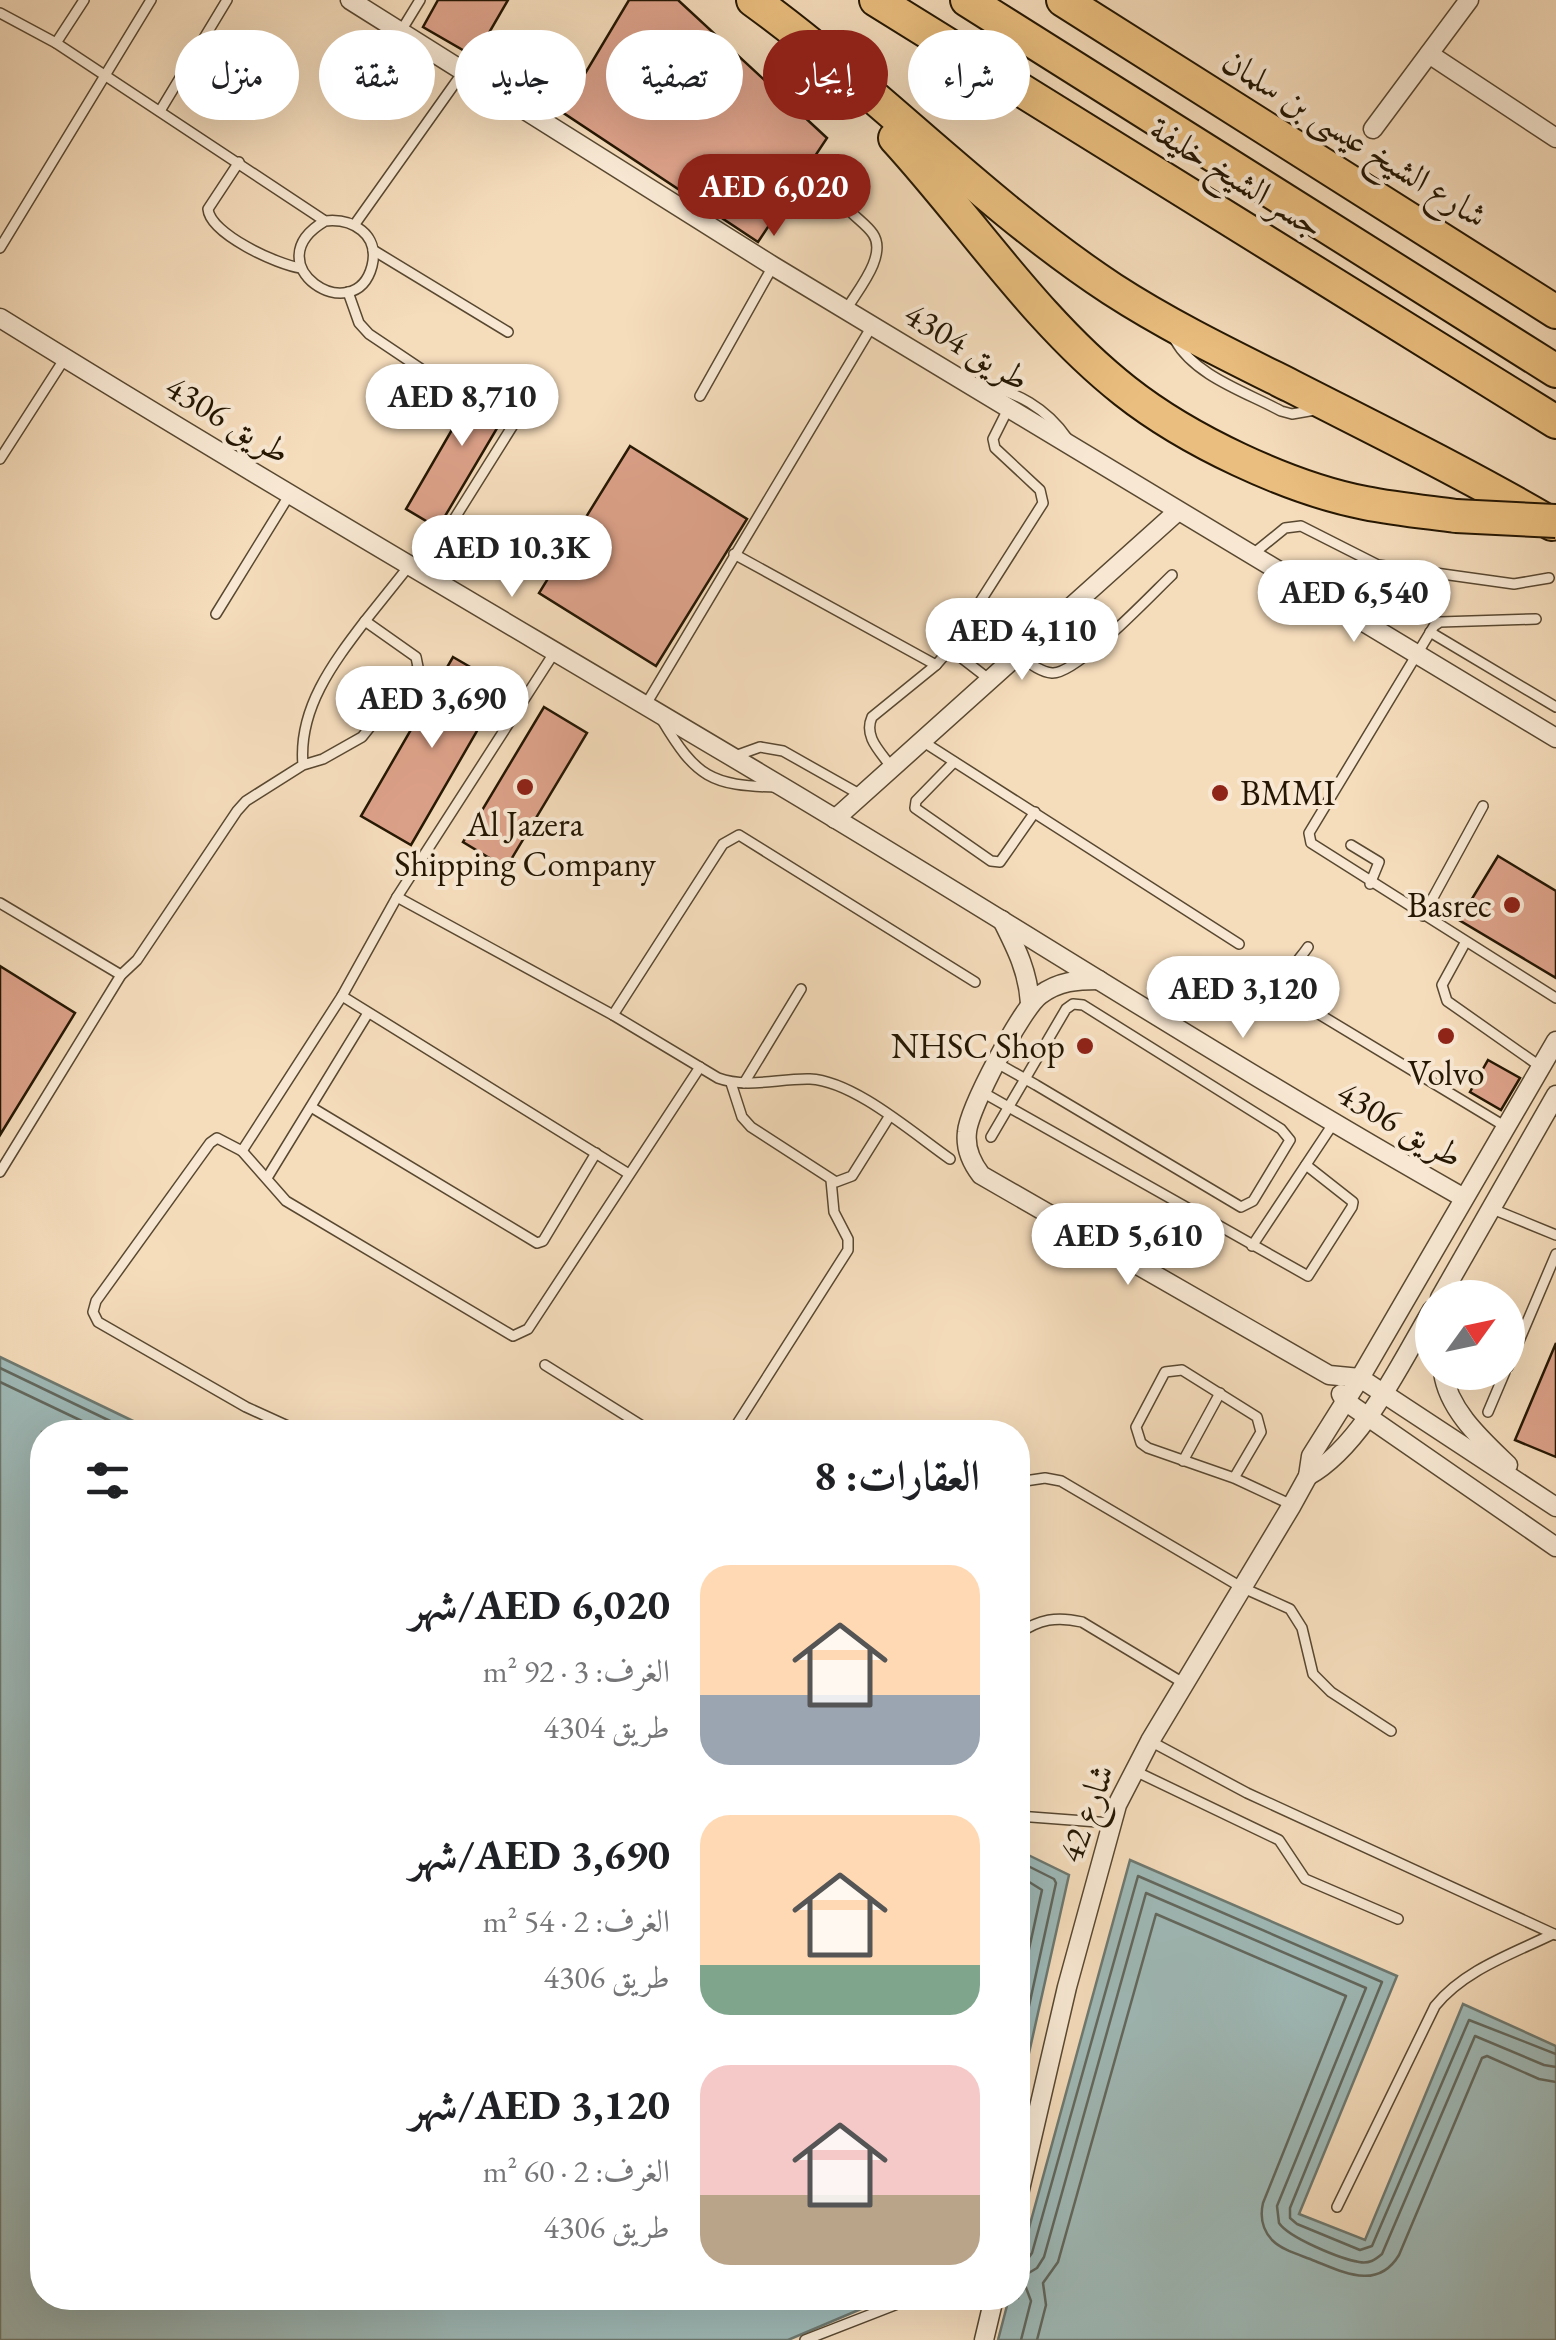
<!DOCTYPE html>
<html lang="ar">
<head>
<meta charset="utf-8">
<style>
  :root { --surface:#fff; --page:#f2f2f2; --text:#202124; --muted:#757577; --accent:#8f2418 }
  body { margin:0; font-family:"EB Garamond",Amiri,serif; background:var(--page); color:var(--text); direction:rtl; height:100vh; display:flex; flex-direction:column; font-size:38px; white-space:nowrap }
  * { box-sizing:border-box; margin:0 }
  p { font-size:32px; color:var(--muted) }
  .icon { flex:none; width:55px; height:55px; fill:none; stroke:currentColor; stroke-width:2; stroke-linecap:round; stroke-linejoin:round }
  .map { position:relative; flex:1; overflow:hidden; direction:ltr }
  .panel { position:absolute; left:30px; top:1420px; width:1000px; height:890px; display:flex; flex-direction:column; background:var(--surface); border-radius:40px; box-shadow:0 10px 40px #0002; direction:rtl }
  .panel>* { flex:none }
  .guide { position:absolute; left:30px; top:30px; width:1000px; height:90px; direction:rtl; display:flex; gap:20px }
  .needle { width:65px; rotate:57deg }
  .tools { position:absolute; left:1415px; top:1280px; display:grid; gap:20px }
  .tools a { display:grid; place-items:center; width:110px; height:110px; border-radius:50%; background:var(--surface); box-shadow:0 10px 40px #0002; font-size:50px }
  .price { position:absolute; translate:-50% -85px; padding:0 22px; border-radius:35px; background:#fff; color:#222; font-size:32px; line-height:65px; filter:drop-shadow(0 2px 5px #0008) }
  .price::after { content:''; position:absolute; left:50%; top:60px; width:30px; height:22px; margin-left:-15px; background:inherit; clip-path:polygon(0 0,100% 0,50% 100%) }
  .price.current { background:var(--accent); color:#fff }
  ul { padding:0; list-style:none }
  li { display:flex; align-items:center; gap:30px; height:250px; padding:0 50px }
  li span { display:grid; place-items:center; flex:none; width:280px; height:200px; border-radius:30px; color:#555 }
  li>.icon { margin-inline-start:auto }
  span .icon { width:120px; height:120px; fill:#fffc; stroke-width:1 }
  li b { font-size:42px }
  h2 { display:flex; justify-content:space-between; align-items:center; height:120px; padding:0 50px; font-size:42px }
  .chip { padding:0 35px; border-radius:45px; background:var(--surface); box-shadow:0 10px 40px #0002; font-size:35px; line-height:90px }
  .chip.current { background:var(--accent); color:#fff }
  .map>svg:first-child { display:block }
  .water { fill:#9fbab8; stroke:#6e7970; stroke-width:2.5 }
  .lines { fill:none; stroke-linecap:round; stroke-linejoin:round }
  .shore { stroke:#62685e; stroke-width:2.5 }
  .building { fill:#dda28a; stroke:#251703; stroke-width:2.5 }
  .service-casing { stroke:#594831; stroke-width:12 }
  .minor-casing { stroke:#594831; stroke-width:21 }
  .motorway-casing { stroke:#251703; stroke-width:36 }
  .service { stroke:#f8e8d3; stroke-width:9 }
  .minor { stroke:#f8e8d3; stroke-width:18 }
  .motorway { stroke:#eabe7e; stroke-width:32 }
  .motorway-bridge-casing { stroke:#251703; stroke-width:36; stroke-linecap:butt }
  .motorway-bridge { stroke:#eabe7e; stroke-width:32 }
  .poi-dot { fill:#8f2418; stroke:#f8e8d3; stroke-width:4 }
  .labels { text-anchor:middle; stroke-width:8; stroke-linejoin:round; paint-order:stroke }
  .street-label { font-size:35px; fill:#251703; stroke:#f8e8d3 }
  .poi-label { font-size:35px; fill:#251703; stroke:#f8e8d3 }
</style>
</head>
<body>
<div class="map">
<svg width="1556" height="2340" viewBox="0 0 1556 2340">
  <rect width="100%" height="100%" fill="#f5dcbb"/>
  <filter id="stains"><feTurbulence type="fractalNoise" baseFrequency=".002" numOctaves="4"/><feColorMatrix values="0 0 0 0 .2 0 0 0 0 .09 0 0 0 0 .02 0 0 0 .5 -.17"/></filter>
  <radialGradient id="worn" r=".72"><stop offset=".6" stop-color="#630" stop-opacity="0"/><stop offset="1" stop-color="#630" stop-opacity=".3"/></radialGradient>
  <!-- water -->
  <g class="water">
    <path d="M0 1357 156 1432H42V2298H887L788 2340H0Z"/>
    <path d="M1018 1850 1069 1875 1018 2102Z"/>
    <path d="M1130 1860 1397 1976 1299 2214 1365 2240 1463 2004 1556 2046V2340H998L1009 2298H1018V2268Z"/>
  </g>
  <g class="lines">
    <!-- shore -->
    <g class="shore">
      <path d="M0 1368 133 1432"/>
      <path d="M0 1382 105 1432"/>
      <path d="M1018 1861 1054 1879 1056 1883 1018 2056"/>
      <path d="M1018 1875 1042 1890 1018 1999"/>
      <path d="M1018 2262 1027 2260 1032 2253 1138 1876 1382 1982 1290 2208V2218L1297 2224 1360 2250 1372 2246 1469 2020 1556 2054"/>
      <path d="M1021 2340 1031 2301 1022 2277 1037 2268 1044 2257 1146 1893 1366 1988 1277 2206 1279 2223C1289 2238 1341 2259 1359 2262 1369 2264 1375 2260 1382 2254L1475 2036 1544 2065 1556 2067"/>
      <path d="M1037 2340 1046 2305 1043 2283 1058 2262 1156 1914 1346 1996 1263 2203C1260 2216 1262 2229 1272 2240 1283 2251 1301 2255 1315 2261 1345 2273 1378 2290 1399 2255L1482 2058 1487 2056 1539 2079 1556 2082"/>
    </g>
  </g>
  <!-- building -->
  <g class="building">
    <path d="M438 0H508L475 57 423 27Z"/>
    <path d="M629 0H678L827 138 758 242 562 112Z"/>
    <path d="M486 371 519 391 438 528 406 509Z"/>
    <path d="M630 446 747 519 656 666 539 593Z"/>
    <path d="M453 657 503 686 411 845 361 816Z"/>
    <path d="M544 707 587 733 506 868 463 842Z"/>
    <path d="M1498 856 1556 891V978L1459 920Z"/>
    <path d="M0 966 75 1013 0 1135Z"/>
    <path d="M1488 1060 1520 1078 1501 1110 1470 1092Z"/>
    <path d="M1556 1343V1457L1515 1440Z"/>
  </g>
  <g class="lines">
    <defs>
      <g id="service">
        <path d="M0 13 56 43 325 221C352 218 380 234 372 266 355 331 252 264 325 221"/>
        <path d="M401 31 420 0"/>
        <path d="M56 43 84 0"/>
        <path d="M160 111 227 0"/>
        <path d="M239 162 208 209C210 234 278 265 301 268"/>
        <path d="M355 224 463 72"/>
        <path d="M0 248 151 0"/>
        <path d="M373 250 508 332"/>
        <path d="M348 292 359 323 369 334 454 391"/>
        <path d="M846 310C856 292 888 256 873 234 867 225 856 218 849 210"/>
        <path d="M1175 340C1195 376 1246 392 1281 411L1292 414 1315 410"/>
        <path d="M981 386C1016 390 1047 409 1067 438"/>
        <path d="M700 396 773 266"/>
        <path d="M0 459 65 358"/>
        <path d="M734 554 936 665"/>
        <path d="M1253 554 1285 528 1301 526 1378 565 1514 584 1549 578"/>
        <path d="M421 572 525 406"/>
        <path d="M216 614 290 494"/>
        <path d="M1063 615 1096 647"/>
        <path d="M1536 619 1440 622 1434 626 1309 833 1311 843 1556 998"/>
        <path d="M365 621 409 566"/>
        <path d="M1430 632 1556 707"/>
        <path d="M950 649 990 680"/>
        <path d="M1018 655C1028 662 1040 672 1052 673 1076 675 1152 594 1172 575"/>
        <path d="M645 706 872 326"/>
        <path d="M662 720C696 777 711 786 777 787"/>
        <path d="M922 741 1239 944"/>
        <path d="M735 756 760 747 783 751 861 795"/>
        <path d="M954 762 916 801 915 808 991 861 1000 862 1035 812"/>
        <path d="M892 768C881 752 863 737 872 717L936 665 950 649 1043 503 1040 490 995 448 993 439 1008 409"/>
        <path d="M1351 845 1379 862 1370 884"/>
        <path d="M397 897 613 1015 718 1078C748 1089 779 1078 810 1079 854 1081 914 1134 950 1159"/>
        <path d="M0 903 121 975"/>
        <path d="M1423 916 1483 806"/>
        <path d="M1465 943 1442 985 1447 1001 1541 1067"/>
        <path d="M1308 947C1298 962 1277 979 1289 996L1506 1127"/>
        <path d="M342 996 629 1174"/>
        <path d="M613 1015 723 844 739 835 975 982"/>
        <path d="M731 1083 742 1117 751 1127 836 1182 852 1176 889 1117"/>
        <path d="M744 1083 801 989"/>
        <path d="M982 1092 1308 1276 1352 1207 1353 1202 1306 1165"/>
        <path d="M311 1107 537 1243 543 1241 596 1153"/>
        <path d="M991 1137 1066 1009 1073 1004 1083 1005 1281 1129 1290 1140 1253 1201 1241 1207 1036 1085 997 1063"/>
        <path d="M242 1151 286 1201 513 1336 528 1329 700 1067"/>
        <path d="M0 1172 121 975 137 960 237 811 246 801 303 765 323 759 362 737 418 667 416 657 365 621C333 663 298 709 303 765"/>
        <path d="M267 1178 368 1013"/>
        <path d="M1490 1208 1556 1235"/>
        <path d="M1252 1246 1333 1124"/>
        <path d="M545 1365 652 1432"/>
        <path d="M1508 1367 1556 1254"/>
        <path d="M1488 1412 1505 1372"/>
        <path d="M301 1432 246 1407 98 1322 93 1312 96 1301 210 1143 217 1138 242 1151 342 996 397 897 554 653"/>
        <path d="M732 1432 848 1250V1239L834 1212 831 1180"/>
        <path d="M1183 1461 1220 1393"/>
        <path d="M1234 1478 1261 1432 1257 1417 1182 1370 1165 1372 1136 1427 1141 1443 1148 1448 1234 1478 1292 1505"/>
        <path d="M1018 1482 1045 1478 1061 1481 1241 1587 1290 1609 1302 1628 1313 1674 1331 1692 1391 1731"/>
        <path d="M1018 1634C1039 1619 1057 1616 1082 1622L1185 1684"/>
        <path d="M1150 1741 1247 1793 1556 1935"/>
        <path d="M1135 1771 1279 1840 1305 1879 1398 1919"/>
        <path d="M1018 1816 1111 1823"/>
        <path d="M1337 2207 1435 2006C1464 1970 1512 1954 1553 1934"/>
        <path d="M805 2340 913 2298"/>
      </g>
      <g id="minor">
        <path d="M350 0 773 266 1556 738"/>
        <path d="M1429 54 1556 138"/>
        <path d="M1373 129 1469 0"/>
        <path d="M0 318C258 478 520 630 781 786 1009 922 1232 1067 1464 1198"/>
        <path d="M835 819 1178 511"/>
        <path d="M1002 920C1016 948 1028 971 1030 1003"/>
        <path d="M1099 980C1077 980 1059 981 1040 995 1022 1008 969 1108 967 1132 965 1148 971 1162 981 1175L1329 1375 1360 1378 1556 1507"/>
        <path d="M1440 1298 1556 1095"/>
        <path d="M1443 1372C1448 1410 1482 1440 1508 1465"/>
        <path d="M1341 1394 1345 1401 1556 1547"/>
        <path d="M1308 1476C1362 1446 1401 1362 1432 1310"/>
        <path d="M1018 2198 1067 1987 1117 1805 1150 1741 1292 1505 1308 1476 1311 1456 1360 1378 1556 1041"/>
        <path d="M984 2340 994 2298"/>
      </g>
      <g id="motorway">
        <path d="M753 0C877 90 983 204 1112 289 1169 326 1231 356 1291 386 1379 431 1467 474 1552 524"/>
        <path d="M876 0 1556 422"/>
        <path d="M967 0 1556 371"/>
        <path d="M1063 0 1556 312"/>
        <path d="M895 138C971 221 1036 321 1125 391 1187 440 1288 488 1365 503 1395 509 1426 512 1456 516"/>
      </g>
    </defs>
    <!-- service casing -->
    <use href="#service" class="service-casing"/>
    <!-- minor casing -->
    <use href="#minor" class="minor-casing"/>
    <!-- motorway casing -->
    <use href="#motorway" class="motorway-casing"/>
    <!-- service -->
    <use href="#service" class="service"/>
    <!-- minor -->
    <use href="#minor" class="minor"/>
    <!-- motorway -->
    <use href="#motorway" class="motorway"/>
    <defs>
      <path id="motorway-bridge" d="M1456 516 1556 521"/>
    </defs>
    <!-- motorway-bridge casing -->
    <use href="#motorway-bridge" class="motorway-bridge-casing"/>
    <!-- motorway-bridge -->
    <use href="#motorway-bridge" class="motorway-bridge"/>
  </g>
  <!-- markers -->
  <g class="poi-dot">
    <circle cx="525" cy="787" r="10"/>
    <circle cx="1220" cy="793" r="10"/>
    <circle cx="1512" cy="905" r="10"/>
    <circle cx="1446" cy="1036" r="10"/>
    <circle cx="1085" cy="1046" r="10"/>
  </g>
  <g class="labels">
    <!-- street labels -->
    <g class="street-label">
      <text transform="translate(1355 138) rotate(32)" y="12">شارع الشيخ عيسى بن سلمان</text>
      <text transform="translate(1237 177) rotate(32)" y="12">جسر الشيخ خليفة</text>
      <text transform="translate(967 346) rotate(31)" y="12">طريق 4304</text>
      <text transform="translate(228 419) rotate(31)" y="12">طريق 4306</text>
      <text transform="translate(1400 1124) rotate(30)" y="12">طريق 4306</text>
      <text transform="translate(1086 1813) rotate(-70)" y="12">شارع 42</text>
    </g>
    <!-- poi labels -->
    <g class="poi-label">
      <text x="1240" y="805" text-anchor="start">BMMI</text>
      <text x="525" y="836">Al Jazera<tspan x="525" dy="40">Shipping Company</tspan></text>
      <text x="1492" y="917" text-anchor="end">Basrec</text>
      <text x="1065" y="1058" text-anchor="end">NHSC Shop</text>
      <text x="1446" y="1085">Volvo</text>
    </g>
  </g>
  <rect width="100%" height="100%" filter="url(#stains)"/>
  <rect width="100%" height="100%" fill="url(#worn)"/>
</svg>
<div class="tools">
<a><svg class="needle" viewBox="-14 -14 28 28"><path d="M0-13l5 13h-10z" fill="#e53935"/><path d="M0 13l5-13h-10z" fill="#757577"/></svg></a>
</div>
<b class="price current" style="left:774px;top:239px">AED 6,020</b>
<b class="price" style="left:462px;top:449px">AED 8,710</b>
<b class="price" style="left:512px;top:600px">AED 10.3K</b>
<b class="price" style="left:1354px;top:645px">AED 6,540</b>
<b class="price" style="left:1022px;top:683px">AED 4,110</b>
<b class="price" style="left:432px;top:751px">AED 3,690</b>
<b class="price" style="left:1243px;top:1041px">AED 3,120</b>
<b class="price" style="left:1128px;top:1288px">AED 5,610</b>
<div class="guide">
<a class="chip">شراء</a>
<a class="chip current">إيجار</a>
<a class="chip">تصفية</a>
<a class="chip">جديد</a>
<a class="chip">شقة</a>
<a class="chip">منزل</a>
</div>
<section class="panel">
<h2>العقارات: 8<svg class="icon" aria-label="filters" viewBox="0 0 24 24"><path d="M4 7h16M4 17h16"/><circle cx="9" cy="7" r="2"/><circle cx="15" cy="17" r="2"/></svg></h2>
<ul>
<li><span style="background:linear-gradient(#ffd9b3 65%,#9aa5b1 0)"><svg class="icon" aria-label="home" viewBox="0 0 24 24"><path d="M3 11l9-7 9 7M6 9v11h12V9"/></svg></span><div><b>AED 6,020/شهر</b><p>الغرف: 3 · 92 m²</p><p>طريق 4304</p></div></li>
<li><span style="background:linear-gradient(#ffd9b3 75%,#7fa58c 0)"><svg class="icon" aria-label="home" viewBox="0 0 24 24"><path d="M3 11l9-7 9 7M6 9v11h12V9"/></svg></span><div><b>AED 3,690/شهر</b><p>الغرف: 2 · 54 m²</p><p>طريق 4306</p></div></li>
<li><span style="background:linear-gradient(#f6c9c9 65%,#b9a48a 0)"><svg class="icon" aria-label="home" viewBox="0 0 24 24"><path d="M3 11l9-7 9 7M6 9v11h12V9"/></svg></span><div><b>AED 3,120/شهر</b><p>الغرف: 2 · 60 m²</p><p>طريق 4306</p></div></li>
</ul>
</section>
</div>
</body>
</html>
